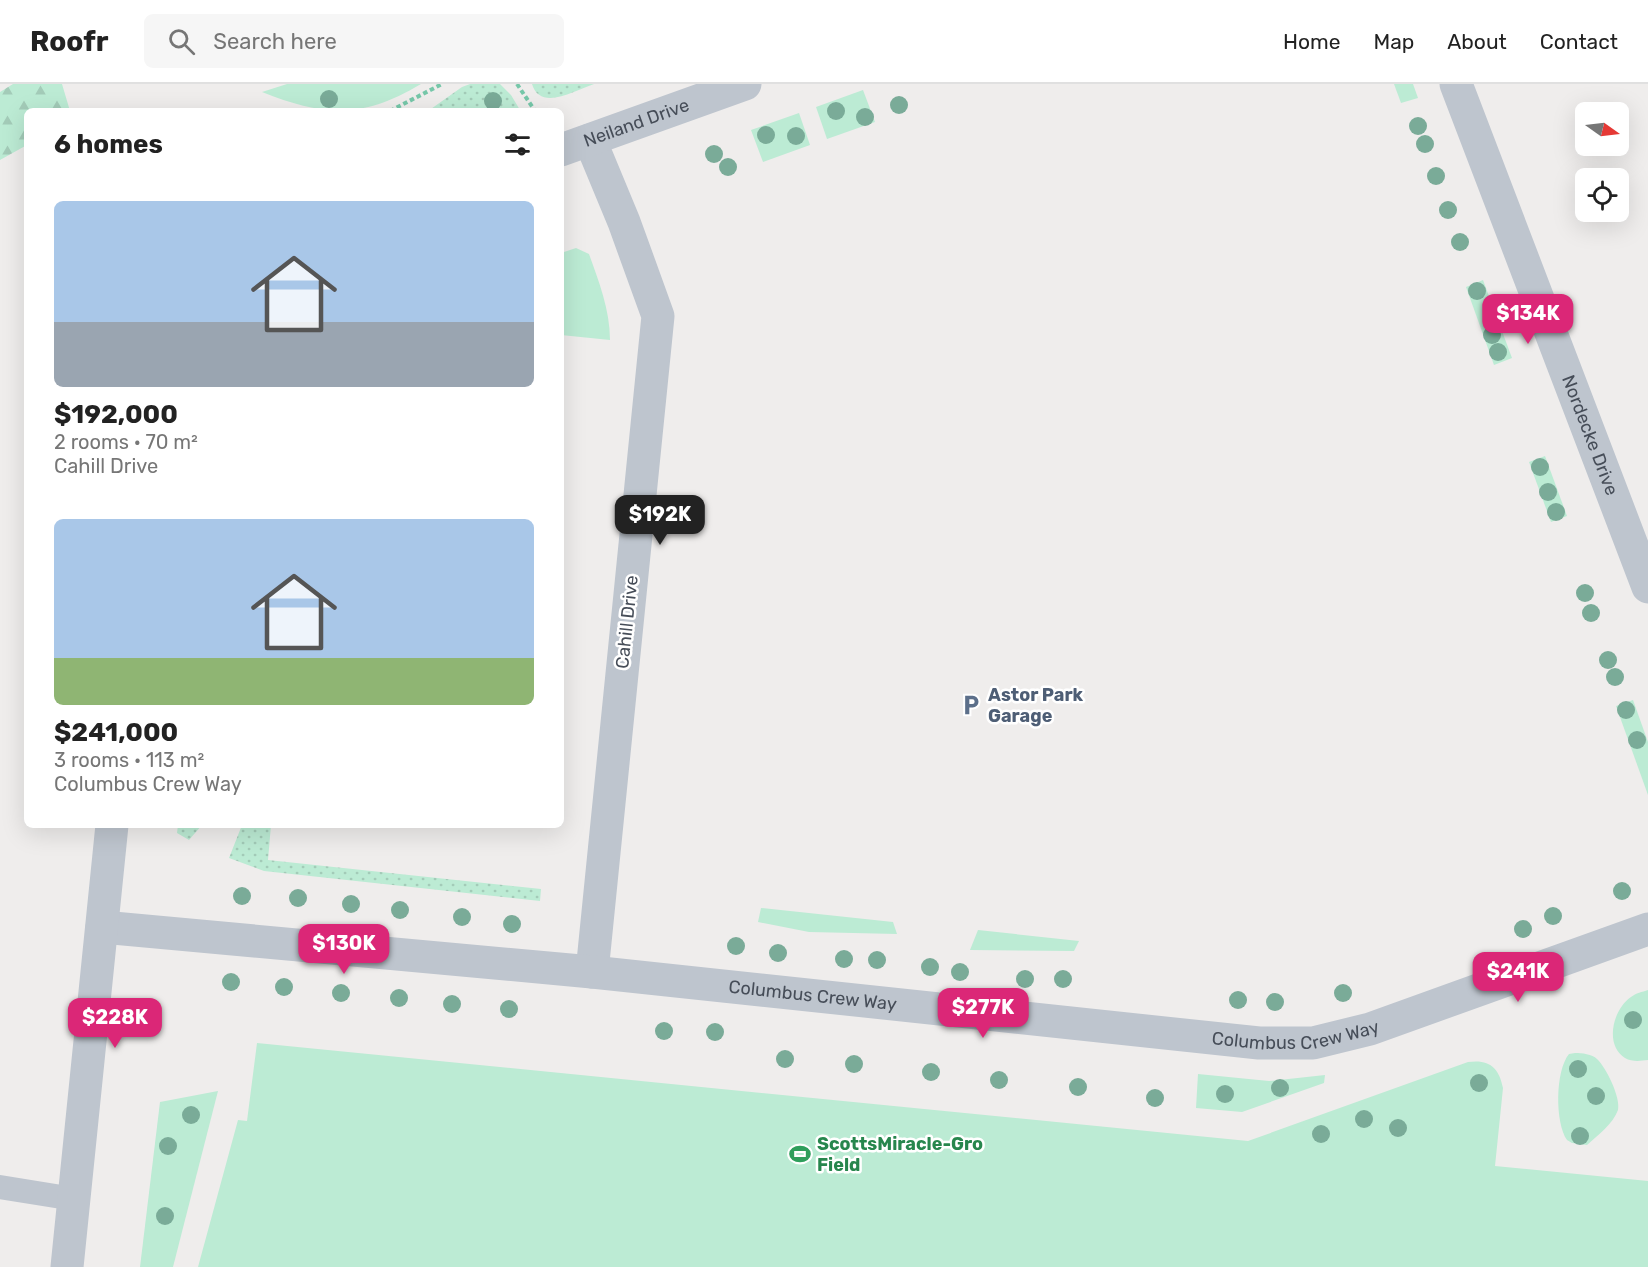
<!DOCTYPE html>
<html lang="en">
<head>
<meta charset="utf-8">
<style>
  :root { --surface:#fff; --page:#f6f6f6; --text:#222; --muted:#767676; --line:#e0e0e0; --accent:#db2777 }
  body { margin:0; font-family:Rubik,sans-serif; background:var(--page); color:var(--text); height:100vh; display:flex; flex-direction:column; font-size:22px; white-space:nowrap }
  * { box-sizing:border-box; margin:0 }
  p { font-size:20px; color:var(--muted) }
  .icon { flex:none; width:33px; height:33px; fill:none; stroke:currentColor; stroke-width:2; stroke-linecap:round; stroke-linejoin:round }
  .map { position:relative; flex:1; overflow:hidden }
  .sheet { position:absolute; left:24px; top:24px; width:540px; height:720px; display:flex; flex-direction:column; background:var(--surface); border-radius:9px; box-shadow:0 6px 24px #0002 }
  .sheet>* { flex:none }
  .needle { width:39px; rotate:104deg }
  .controls { position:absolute; left:1575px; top:18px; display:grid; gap:12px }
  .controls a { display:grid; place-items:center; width:54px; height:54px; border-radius:9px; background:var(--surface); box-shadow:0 6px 24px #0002; font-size:30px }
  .price { position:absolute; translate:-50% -51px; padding:0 14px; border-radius:12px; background:var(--accent); color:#fff; font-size:20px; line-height:39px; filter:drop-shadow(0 2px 3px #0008) }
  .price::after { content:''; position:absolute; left:50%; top:36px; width:18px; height:14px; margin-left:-9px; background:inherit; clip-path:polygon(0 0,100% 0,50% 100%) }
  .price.selected { background:#222; color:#fff }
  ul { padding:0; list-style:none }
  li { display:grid; align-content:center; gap:12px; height:318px; padding:0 30px }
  li span { display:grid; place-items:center; height:186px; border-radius:9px; color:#555 }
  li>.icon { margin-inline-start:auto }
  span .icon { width:108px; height:108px; fill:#fffc; stroke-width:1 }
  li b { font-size:26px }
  h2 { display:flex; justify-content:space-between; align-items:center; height:72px; padding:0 30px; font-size:26px }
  header { display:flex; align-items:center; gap:36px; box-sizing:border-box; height:84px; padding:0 30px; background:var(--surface); border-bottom:2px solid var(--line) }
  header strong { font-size:28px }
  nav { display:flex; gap:33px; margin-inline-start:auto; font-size:21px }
  .search { width:420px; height:54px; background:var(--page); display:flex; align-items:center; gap:15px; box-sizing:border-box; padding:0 21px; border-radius:9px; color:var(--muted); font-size:22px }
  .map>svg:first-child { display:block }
  .grass { fill:#bcebd4 }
  .forest { fill:url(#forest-firs) }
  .garden { fill:url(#garden-dots) }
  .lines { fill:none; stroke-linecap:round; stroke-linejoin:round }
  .path { stroke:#76c7a9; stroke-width:4; stroke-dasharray:4.5 3; stroke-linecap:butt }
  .lane { stroke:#bec5ce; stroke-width:24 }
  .street { stroke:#bec5ce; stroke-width:33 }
  .tree { fill:#7aab98 }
  .labels { text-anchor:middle; stroke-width:5; stroke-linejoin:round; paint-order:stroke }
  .street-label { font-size:18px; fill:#464d58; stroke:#fff }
  .service-label { font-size:18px; font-weight:bold; fill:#4e5e75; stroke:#fff; text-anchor:start }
  .leisure-label { font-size:18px; font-weight:bold; fill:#27864d; stroke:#fff; text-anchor:start }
</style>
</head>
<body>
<header>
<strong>Roofr</strong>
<div class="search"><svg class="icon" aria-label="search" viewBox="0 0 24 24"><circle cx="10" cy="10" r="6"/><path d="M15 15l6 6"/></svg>Search here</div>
<nav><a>Home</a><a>Map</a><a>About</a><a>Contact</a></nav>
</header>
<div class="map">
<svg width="1648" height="1183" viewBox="0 0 1648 1183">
  <defs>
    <pattern id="forest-firs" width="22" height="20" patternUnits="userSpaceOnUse" patternTransform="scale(1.5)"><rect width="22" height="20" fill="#bcebd4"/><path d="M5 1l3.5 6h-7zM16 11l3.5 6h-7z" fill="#a3cbb8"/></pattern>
    <pattern id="garden-dots" width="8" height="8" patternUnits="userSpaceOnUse" patternTransform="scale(1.5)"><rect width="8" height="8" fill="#bcebd4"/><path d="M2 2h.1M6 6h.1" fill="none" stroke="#a3cbb8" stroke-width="1.8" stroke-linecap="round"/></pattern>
  </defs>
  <rect width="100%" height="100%" fill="#efedec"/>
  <!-- grass -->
  <g class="grass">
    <path d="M287 0H421C362 35 325 33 262 8Z"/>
    <path d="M1394 0H1413L1418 14 1401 19Z"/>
    <path d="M863 6 875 38 827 55 816 23Z"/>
    <path d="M799 29 810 61 763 78 751 46Z"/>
    <path d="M576 164 589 170C599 198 610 226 610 256L561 251V169Z"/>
    <path d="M1483 196 1512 274 1494 281 1466 203Z"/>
    <path d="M1545 372 1567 432 1551 438 1529 378Z"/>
    <path d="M1633 616 1648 658V711L1616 622Z"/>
    <path d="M761 824 893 838 897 850 809 848 758 838Z"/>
    <path d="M978 846 1079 857 1074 867 970 866Z"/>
    <path d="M1648 906V976C1640 977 1632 978 1625 974 1604 961 1613 925 1631 913 1636 909 1642 908 1648 906Z"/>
    <path d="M257 959 1248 1057 1468 978C1490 975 1499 984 1503 1004L1495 1082 1648 1097V1183H198L238 1036 247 1037Z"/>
    <path d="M1575 969C1582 969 1592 970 1597 975 1606 983 1621 1014 1618 1026 1613 1040 1598 1051 1587 1061L1572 1059 1567 1056C1555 1039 1555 987 1569 970Z"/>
    <path d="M1198 990 1269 997 1325 991 1324 999 1242 1028 1196 1024Z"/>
    <path d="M218 1007 173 1183H140L160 1018Z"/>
  </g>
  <!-- forest -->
  <path class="forest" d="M13 0H62L70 27H27V61L0 76V8Z"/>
  <!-- garden -->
  <g class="garden">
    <path d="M470 0H500L511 11 520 26 488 27 487 24 479 27H428L462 3Z"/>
    <path d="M532 0H594C576 6 540 28 532 0Z"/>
    <path d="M178 741H202L189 756 177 749Z"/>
    <path d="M242 741H271L268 776 541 805 540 817 264 787 229 774Z"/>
  </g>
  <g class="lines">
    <!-- path -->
    <g class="path">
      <path d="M517 0 535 27"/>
      <path d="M390 27 442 0"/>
    </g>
    <!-- lane -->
    <path class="lane" d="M0 1103 74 1115"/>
    <!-- street -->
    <g class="street">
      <path id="s1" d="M1456 0 1648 503"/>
      <path d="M590 56 624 138 658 232 592 888"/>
      <path id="s2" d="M561 66 745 0"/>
      <path id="s3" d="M102 843 592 888 1259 959H1313L1370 945 1648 845"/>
      <path d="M67 1183 112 741"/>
    </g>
  </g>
  <!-- trees -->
  <g class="tree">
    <circle cx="329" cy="15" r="9"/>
    <circle cx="493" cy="17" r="9"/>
    <circle cx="899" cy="21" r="9"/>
    <circle cx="836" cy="27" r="9"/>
    <circle cx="865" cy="33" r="9"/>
    <circle cx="1418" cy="42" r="9"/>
    <circle cx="766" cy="51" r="9"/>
    <circle cx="796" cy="52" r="9"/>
    <circle cx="1425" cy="60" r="9"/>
    <circle cx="714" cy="70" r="9"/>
    <circle cx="728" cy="83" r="9"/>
    <circle cx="1436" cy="92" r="9"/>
    <circle cx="1448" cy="126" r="9"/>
    <circle cx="1460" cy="158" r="9"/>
    <circle cx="1477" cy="207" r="9"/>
    <circle cx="1492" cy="251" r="9"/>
    <circle cx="1498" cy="268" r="9"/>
    <circle cx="1540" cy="383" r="9"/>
    <circle cx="1548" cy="408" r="9"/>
    <circle cx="1556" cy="428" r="9"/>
    <circle cx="1585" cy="509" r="9"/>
    <circle cx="1591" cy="529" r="9"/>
    <circle cx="1608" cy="576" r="9"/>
    <circle cx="1615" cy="593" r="9"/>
    <circle cx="1626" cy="626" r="9"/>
    <circle cx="1637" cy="656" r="9"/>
    <circle cx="1622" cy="807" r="9"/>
    <circle cx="242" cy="812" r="9"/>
    <circle cx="298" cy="814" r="9"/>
    <circle cx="351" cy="820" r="9"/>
    <circle cx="400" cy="826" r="9"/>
    <circle cx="1553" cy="832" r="9"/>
    <circle cx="462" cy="833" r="9"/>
    <circle cx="512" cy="840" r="9"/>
    <circle cx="1523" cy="845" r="9"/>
    <circle cx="736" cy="862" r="9"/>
    <circle cx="778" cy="869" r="9"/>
    <circle cx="844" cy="875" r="9"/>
    <circle cx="877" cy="876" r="9"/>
    <circle cx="930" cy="883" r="9"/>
    <circle cx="960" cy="888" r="9"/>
    <circle cx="1025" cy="895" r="9"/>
    <circle cx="1063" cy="895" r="9"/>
    <circle cx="231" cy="898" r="9"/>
    <circle cx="284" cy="903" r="9"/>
    <circle cx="341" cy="909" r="9"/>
    <circle cx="1343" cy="909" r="9"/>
    <circle cx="399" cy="914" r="9"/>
    <circle cx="1238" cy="916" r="9"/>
    <circle cx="1275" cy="918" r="9"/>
    <circle cx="452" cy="920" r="9"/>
    <circle cx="509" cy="925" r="9"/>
    <circle cx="1633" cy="936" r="9"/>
    <circle cx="664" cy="947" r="9"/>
    <circle cx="715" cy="948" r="9"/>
    <circle cx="785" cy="975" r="9"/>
    <circle cx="854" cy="980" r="9"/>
    <circle cx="1578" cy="985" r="9"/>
    <circle cx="931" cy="988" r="9"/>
    <circle cx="999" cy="996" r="9"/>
    <circle cx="1479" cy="999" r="9"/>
    <circle cx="1078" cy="1003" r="9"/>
    <circle cx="1280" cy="1004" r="9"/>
    <circle cx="1225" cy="1010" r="9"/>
    <circle cx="1596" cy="1012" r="9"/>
    <circle cx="1155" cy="1014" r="9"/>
    <circle cx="191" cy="1031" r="9"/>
    <circle cx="1364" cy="1035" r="9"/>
    <circle cx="1398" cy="1044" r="9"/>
    <circle cx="1321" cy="1050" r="9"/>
    <circle cx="1580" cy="1052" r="9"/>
    <circle cx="168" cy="1062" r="9"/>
    <circle cx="165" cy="1132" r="9"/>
  </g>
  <!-- icons -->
  <defs>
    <symbol id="parking-bare" viewBox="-9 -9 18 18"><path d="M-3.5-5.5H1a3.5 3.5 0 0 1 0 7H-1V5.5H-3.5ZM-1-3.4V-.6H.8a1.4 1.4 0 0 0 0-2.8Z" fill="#5c6f8a" stroke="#fff" stroke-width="2.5" paint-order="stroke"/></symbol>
    <symbol id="stadium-bare" viewBox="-9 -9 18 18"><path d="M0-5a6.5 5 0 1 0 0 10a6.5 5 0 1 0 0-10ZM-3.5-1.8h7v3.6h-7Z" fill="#2e9e5b" stroke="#fff" stroke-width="2.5" paint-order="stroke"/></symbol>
  </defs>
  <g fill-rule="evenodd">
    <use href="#parking-bare" x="956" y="606" width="30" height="30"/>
    <use href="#stadium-bare" x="785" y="1055" width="30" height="30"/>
  </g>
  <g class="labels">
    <!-- street labels -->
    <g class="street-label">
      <text dy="6" stroke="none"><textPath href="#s2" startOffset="80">Neiland Drive</textPath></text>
      <text dy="6" stroke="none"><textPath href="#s1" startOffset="376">Nordecke Drive</textPath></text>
      <text transform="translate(627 538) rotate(-84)" y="6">Cahill Drive</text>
      <text dy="6" stroke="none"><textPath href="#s3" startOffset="714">Columbus Crew Way</textPath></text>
      <text dy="6" stroke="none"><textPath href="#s3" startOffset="1200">Columbus Crew Way</textPath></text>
    </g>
    <!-- service labels -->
    <g class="service-label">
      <text x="988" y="617">Astor Park<tspan x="988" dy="21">Garage</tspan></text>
    </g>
    <!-- leisure labels -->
    <g class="leisure-label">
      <text x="817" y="1066">ScottsMiracle-Gro<tspan x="817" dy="21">Field</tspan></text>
    </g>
  </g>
</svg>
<div class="controls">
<a><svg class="needle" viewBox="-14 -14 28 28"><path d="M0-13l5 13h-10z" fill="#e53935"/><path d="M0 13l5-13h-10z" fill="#767676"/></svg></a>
<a><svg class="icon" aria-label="locate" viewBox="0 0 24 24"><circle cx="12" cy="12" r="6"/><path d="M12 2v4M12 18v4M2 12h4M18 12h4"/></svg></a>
</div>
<b class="price" style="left:1528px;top:261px">$134K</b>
<b class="price selected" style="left:660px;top:462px">$192K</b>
<b class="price" style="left:344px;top:891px">$130K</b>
<b class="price" style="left:1518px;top:919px">$241K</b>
<b class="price" style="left:983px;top:955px">$277K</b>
<b class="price" style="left:115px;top:965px">$228K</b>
<section class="sheet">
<h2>6 homes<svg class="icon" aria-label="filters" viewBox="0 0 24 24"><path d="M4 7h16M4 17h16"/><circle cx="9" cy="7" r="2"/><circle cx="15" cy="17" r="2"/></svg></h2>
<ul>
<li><span style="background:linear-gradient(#a9c7e8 65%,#9aa5b1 0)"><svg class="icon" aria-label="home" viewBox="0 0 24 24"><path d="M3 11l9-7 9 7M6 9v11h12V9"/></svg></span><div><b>$192,000</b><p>2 rooms · 70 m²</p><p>Cahill Drive</p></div></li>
<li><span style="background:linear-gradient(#a9c7e8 75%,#8fb573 0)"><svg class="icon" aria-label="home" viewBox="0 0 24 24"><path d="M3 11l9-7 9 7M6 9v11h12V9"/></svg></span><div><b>$241,000</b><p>3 rooms · 113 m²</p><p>Columbus Crew Way</p></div></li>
</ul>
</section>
</div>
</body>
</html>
